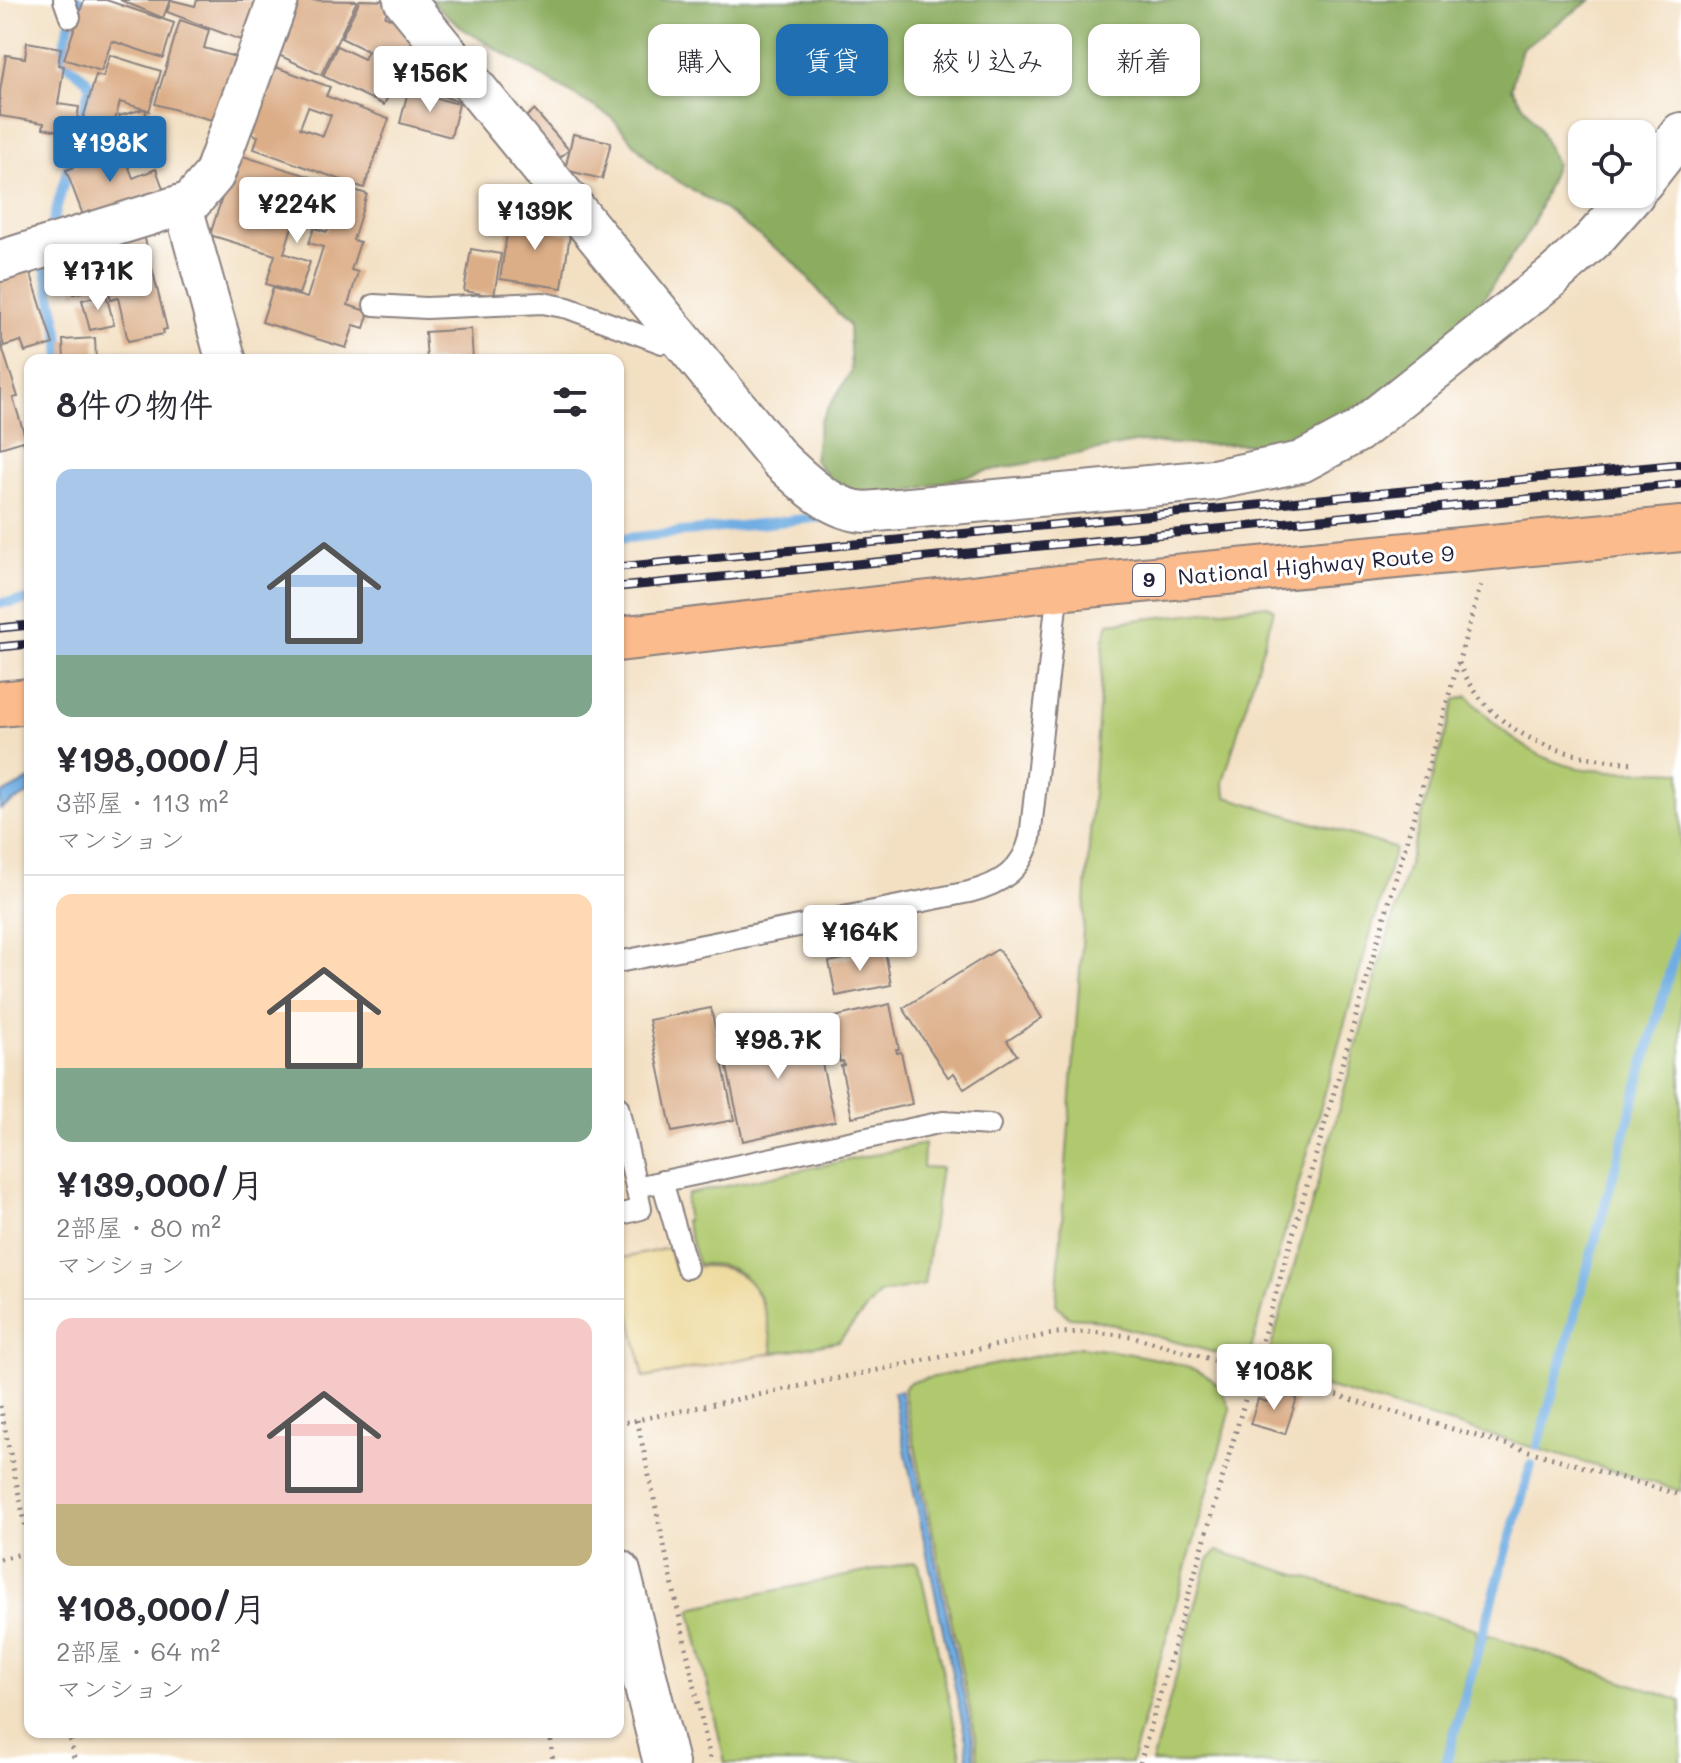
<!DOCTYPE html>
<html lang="ja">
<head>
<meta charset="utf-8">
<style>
  :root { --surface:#fff; --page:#f2f2f3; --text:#2b2b33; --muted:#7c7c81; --line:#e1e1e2; --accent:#1f6fb2 }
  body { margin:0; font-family:Mali,"Klee One",sans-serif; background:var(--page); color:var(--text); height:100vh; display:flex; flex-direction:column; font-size:30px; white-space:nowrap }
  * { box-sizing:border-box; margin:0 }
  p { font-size:26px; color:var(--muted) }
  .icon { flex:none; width:44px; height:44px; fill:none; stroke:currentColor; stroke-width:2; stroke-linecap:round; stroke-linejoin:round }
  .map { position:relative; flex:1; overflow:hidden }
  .sheet { position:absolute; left:24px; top:354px; width:600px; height:1384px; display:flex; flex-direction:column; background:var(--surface); border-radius:16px; box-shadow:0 2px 6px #0004 }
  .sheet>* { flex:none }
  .banner { position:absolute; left:648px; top:24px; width:760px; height:72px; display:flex; gap:16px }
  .controls { position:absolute; left:1568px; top:120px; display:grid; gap:16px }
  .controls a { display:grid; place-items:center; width:88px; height:88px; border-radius:16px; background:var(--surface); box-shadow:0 2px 6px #0004; font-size:40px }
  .price { position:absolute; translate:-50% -68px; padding:0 18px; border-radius:8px; background:#fff; color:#222; font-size:26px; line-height:52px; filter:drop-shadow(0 2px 4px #0008) }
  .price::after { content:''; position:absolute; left:50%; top:48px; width:24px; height:18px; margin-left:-12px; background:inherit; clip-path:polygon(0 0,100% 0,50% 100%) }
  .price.active { background:var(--accent); color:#fff }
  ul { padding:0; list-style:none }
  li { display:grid; align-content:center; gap:16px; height:424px; padding:0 32px }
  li+li { border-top:2px solid var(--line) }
  li span { display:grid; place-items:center; height:248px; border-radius:16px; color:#555 }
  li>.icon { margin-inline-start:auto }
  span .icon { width:144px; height:144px; fill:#fffc; stroke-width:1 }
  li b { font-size:34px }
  h2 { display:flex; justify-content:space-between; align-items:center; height:96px; padding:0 32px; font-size:34px }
  .chip { padding:0 28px; border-radius:16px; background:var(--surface); box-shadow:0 2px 6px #0004; font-size:28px; line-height:72px }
  .chip.active { background:var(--accent); color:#fff }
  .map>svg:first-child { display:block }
  .green { fill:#b0c96e; stroke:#697654; stroke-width:2 }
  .forest { fill:#8cad61; stroke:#57684e; stroke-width:2 }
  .sand { fill:#eeda9e; stroke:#887e6c; stroke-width:2 }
  .water { fill:#70ade2; stroke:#49688e; stroke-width:2 }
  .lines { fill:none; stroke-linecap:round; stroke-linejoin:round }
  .stream { stroke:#70ade2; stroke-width:10 }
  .building { fill:#dcae88; fill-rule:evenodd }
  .service-casing { stroke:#8a817f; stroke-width:24 }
  .minor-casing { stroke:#8a817f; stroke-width:44 }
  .tertiary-casing { stroke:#8a817f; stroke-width:48 }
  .trunk-casing { stroke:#8a817f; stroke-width:48 }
  .path { stroke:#8a817f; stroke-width:5; stroke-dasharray:2 6; stroke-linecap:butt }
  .service { stroke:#fff; stroke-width:20 }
  .minor { stroke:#fff; stroke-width:40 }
  .tertiary { stroke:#fff; stroke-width:44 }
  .trunk { stroke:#fbbb8c; stroke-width:44 }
  .rail-casing { stroke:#22223b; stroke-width:9 }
  .rail { stroke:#fff; stroke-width:6; stroke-dasharray:18; stroke-linecap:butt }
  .labels { text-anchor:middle; stroke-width:6; stroke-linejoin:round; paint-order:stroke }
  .shield { fill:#fff; stroke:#646476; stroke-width:2 }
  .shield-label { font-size:20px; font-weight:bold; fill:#22223b }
  .street-label { font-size:22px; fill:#22223b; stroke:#fff }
</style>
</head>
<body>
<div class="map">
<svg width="1681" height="1763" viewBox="0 0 1681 1763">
  <rect width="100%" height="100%" fill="#fff"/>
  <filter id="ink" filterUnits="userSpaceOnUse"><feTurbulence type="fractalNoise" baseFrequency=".0125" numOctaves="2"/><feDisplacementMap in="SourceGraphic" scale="16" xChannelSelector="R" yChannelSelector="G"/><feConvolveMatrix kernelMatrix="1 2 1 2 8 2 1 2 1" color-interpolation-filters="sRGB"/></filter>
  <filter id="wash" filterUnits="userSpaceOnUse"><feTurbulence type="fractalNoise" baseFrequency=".006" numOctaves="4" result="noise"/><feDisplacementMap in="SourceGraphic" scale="32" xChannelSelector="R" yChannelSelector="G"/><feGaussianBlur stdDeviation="1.8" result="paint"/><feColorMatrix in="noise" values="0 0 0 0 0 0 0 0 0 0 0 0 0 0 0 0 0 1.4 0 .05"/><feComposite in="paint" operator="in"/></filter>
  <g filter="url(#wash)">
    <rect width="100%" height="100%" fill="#f3e0c3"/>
    <!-- green -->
    <g class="green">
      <path d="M1267 605 1274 610 1223 782 1227 797 1395 848 1250 1353 1234 1358 1089 1318 1068 1317 1056 1304 1104 639 1109 623Z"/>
      <path d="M1468 696C1500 733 1542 766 1593 770 1623 773 1652 770 1681 772V1491L1268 1370 1266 1365 1455 700Z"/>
      <path d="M924 1144 923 1167 941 1168 924 1285 879 1294 839 1341 774 1353C768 1321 763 1275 723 1266 716 1264 706 1264 698 1264L685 1221 687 1220 686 1200 688 1194Z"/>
      <path d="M1080 1347C1109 1350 1190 1361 1210 1378 1220 1385 1225 1398 1231 1409L1131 1763H978L976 1739 903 1389 910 1382Z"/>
      <path d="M1218 1551 1476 1629 1477 1638 1442 1763H1152L1208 1560Z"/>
      <path d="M914 1562 919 1565 961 1755 959 1763H725L691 1611 695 1607Z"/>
      <path d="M1490 1635 1681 1701V1763H1449L1485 1637Z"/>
    </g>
    <!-- forest -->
    <path class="forest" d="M430 0H1591L1522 48 1511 88 1538 126 1556 164 1532 226 1467 323 1360 409 1298 443 1195 445 1140 442 982 472 883 498 840 490 814 460 820 421 851 372 849 326 795 263 721 207 656 168 611 117 463 29Z"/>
    <!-- sand -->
    <path class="sand" d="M669 1248 675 1270C748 1254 764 1289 773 1353L644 1378 618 1259Z"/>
    <!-- water -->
    <g class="water">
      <path d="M30 779V793L0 809V795Z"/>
      <path d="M900 1391 973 1740 975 1763H968L966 1740 893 1392Z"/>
    </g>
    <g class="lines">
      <!-- stream -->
      <g class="stream">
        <path d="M50 233 90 86C85 74 74 73 68 63 57 47 73 17 78 0"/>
        <path d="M43 258 59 332 61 360"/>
        <path d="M618 539 823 517"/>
        <path d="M0 603 30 600"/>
        <path d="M1538 1446 1681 931"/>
        <path d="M1446 1763 1531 1465"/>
      </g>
    </g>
    <g id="blocks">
      <!-- building -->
      <g class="building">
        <path d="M84 0H106L174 23 163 58 112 41 101 71 64 59Z"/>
        <path d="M120 0H170L163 18Z"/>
        <path d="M171 0 195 6 197 0H262L246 42 167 12Z"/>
        <path d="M292 0 357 1 321 75 268 50Z"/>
        <path d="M360 0 392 1 385 16 419 31 384 105 323 76 337 46 364 59 368 51 341 38Z"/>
        <path d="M180 20 209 30 204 48 239 58 219 122 155 104Z"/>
        <path d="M27 42 61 48 58 65 64 66 58 104 79 107 75 134 43 128 44 123 0 116V91L6 55 25 58Z"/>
        <path d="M421 48 463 103 409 85Z"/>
        <path d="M110 55 161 71 149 111 145 109 157 156 131 163 119 116 144 109 120 102 111 135 100 132 95 151 75 146 96 75 103 77Z"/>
        <path d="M262 62 330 87 326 96 389 119 364 188 254 149 258 136 237 128ZM308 107 331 115 323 136 300 128Z"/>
        <path d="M408 91 459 104 451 137 400 123Z"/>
        <path d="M534 110 569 150 552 164 518 124Z"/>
        <path d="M573 134 611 142 602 179 565 170Z"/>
        <path d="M120 143 133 178 156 169 165 194 86 223 66 170 77 166 75 160Z"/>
        <path d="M236 154 367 194 353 240 360 242 351 270 358 272 348 305 369 312 364 328 354 325 346 348 262 322 273 288 307 298 323 247 309 243 314 228 327 232 339 194 329 191 318 227 294 220 284 253 310 262 299 294 266 284 275 255 210 235Z"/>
        <path d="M510 214 558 221 556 232 570 234 562 288 500 279Z"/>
        <path d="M144 235 167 329 163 330 164 334 128 341 118 298 111 300 107 285 74 294 64 256Z"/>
        <path d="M471 249 501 254 494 296 464 291Z"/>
        <path d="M29 268 53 344 25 352 21 341 4 346 0 332V276Z"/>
        <path d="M106 294 114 325 90 330 82 300Z"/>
        <path d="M471 329 473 360H427L425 332Z"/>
        <path d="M95 338 96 360H64L63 340Z"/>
        <path d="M0 341 18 397 13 398 24 433 30 431V461L23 441 0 448Z"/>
        <path d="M998 949 1042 1018 1007 1041 1017 1055 964 1089 954 1073 948 1077 903 1008Z"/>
        <path d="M885 951 891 985 836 996 829 962Z"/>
        <path d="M890 1004 899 1049H896L897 1053 901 1052 912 1104 852 1117 841 1066 844 1065 843 1061 840 1062 830 1018Z"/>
        <path d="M711 1008 734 1120 672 1132 649 1020Z"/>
        <path d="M812 1020 835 1121 743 1141 721 1040Z"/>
        <path d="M1271 1390 1297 1398 1285 1434 1250 1424 1258 1399 1267 1402Z"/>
      </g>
    </g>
  </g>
  <g filter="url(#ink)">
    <use href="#blocks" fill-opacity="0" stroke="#8a817f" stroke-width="2"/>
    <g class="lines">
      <defs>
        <g id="service">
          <path d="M64 0 70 17"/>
          <path d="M191 202 236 360"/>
          <path d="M175 209 216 360"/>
          <path d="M374 305 426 308 543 303 568 308 662 343 681 339"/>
          <path d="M618 962 969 892C1001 884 1022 870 1030 838L1058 588"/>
          <path d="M618 1107 641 1209 618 1215"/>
          <path d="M662 1181 687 1268"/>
          <path d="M636 1187 943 1122 990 1125"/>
        </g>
        <g id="minor">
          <path d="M404 0 780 460C805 483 831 510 866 512L1213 480 1301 462 1357 432 1552 277 1593 240 1634 194"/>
          <path d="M1642 183 1681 133"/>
          <path d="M0 261 191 202 214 175 278 0"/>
        </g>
        <path id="tertiary" d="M618 1572 666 1763"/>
        <g id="trunk">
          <path d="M618 639 1058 588 1681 529"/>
          <path d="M0 704 30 701"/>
        </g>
      </defs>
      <!-- service casing -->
      <use href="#service" class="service-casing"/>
      <!-- minor casing -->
      <use href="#minor" class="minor-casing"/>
      <!-- tertiary casing -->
      <use href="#tertiary" class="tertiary-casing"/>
      <!-- trunk casing -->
      <use href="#trunk" class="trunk-casing"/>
      <!-- path -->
      <g class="path">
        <path d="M1459 663C1492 736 1559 758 1635 763"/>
        <path d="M0 1406 30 1547"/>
        <path d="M637 1420 711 1763"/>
        <path d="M618 1424 1056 1333 1091 1332 1131 1336 1681 1495"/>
        <path d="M0 1559 30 1552"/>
        <path d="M69 1732 75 1763"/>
        <path d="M550 1732 553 1763"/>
        <path d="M1140 1763 1481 584"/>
      </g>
      <!-- service -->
      <use href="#service" class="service"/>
      <!-- minor -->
      <use href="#minor" class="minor"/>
      <!-- tertiary -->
      <use href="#tertiary" class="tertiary"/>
      <!-- trunk -->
      <use href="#trunk" class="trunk"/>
      <defs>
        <g id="rail">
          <path d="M618 567 1681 464"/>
          <path d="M618 587 1681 484"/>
          <path d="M0 628 30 625"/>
          <path d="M0 647 30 644"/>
        </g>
      </defs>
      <!-- rail casing -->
      <use href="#rail" class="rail-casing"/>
      <!-- rail -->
      <use href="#rail" class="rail"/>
    </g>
  </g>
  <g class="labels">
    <!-- shield labels -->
    <rect class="shield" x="1133" y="564" width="32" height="32" rx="6"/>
    <g class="shield-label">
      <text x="1149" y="587">9</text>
    </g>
    <!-- street labels -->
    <g class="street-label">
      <text transform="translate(1316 565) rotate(-5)" y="8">National Highway Route 9</text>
    </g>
  </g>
</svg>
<div class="controls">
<a><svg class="icon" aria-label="locate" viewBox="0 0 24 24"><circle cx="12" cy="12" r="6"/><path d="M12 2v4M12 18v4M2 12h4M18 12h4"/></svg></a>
</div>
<b class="price" style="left:430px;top:114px">¥156K</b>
<b class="price active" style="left:110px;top:184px">¥198K</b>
<b class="price" style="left:297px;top:245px">¥224K</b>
<b class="price" style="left:535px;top:252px">¥139K</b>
<b class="price" style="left:98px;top:312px">¥171K</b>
<b class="price" style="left:860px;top:973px">¥164K</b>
<b class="price" style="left:778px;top:1081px">¥98.7K</b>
<b class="price" style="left:1274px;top:1412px">¥108K</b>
<div class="banner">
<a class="chip">購入</a>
<a class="chip active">賃貸</a>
<a class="chip">絞り込み</a>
<a class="chip">新着</a>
</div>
<section class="sheet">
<h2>8件の物件<svg class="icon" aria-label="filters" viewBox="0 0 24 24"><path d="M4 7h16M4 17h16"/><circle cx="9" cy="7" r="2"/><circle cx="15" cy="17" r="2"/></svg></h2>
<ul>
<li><span style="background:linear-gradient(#a9c7e8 75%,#7fa58c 0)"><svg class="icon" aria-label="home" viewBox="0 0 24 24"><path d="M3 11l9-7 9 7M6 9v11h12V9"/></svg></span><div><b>¥198,000/月</b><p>3部屋 · 113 m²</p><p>マンション</p></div></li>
<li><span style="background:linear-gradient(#ffd9b3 70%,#7fa58c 0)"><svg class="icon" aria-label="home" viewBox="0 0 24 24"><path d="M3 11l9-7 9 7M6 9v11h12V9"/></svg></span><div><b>¥139,000/月</b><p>2部屋 · 80 m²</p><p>マンション</p></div></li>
<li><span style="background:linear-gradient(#f6c9c9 75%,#c2b280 0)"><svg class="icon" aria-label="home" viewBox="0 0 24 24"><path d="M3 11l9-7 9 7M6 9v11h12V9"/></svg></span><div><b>¥108,000/月</b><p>2部屋 · 64 m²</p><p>マンション</p></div></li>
</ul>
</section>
</div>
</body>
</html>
